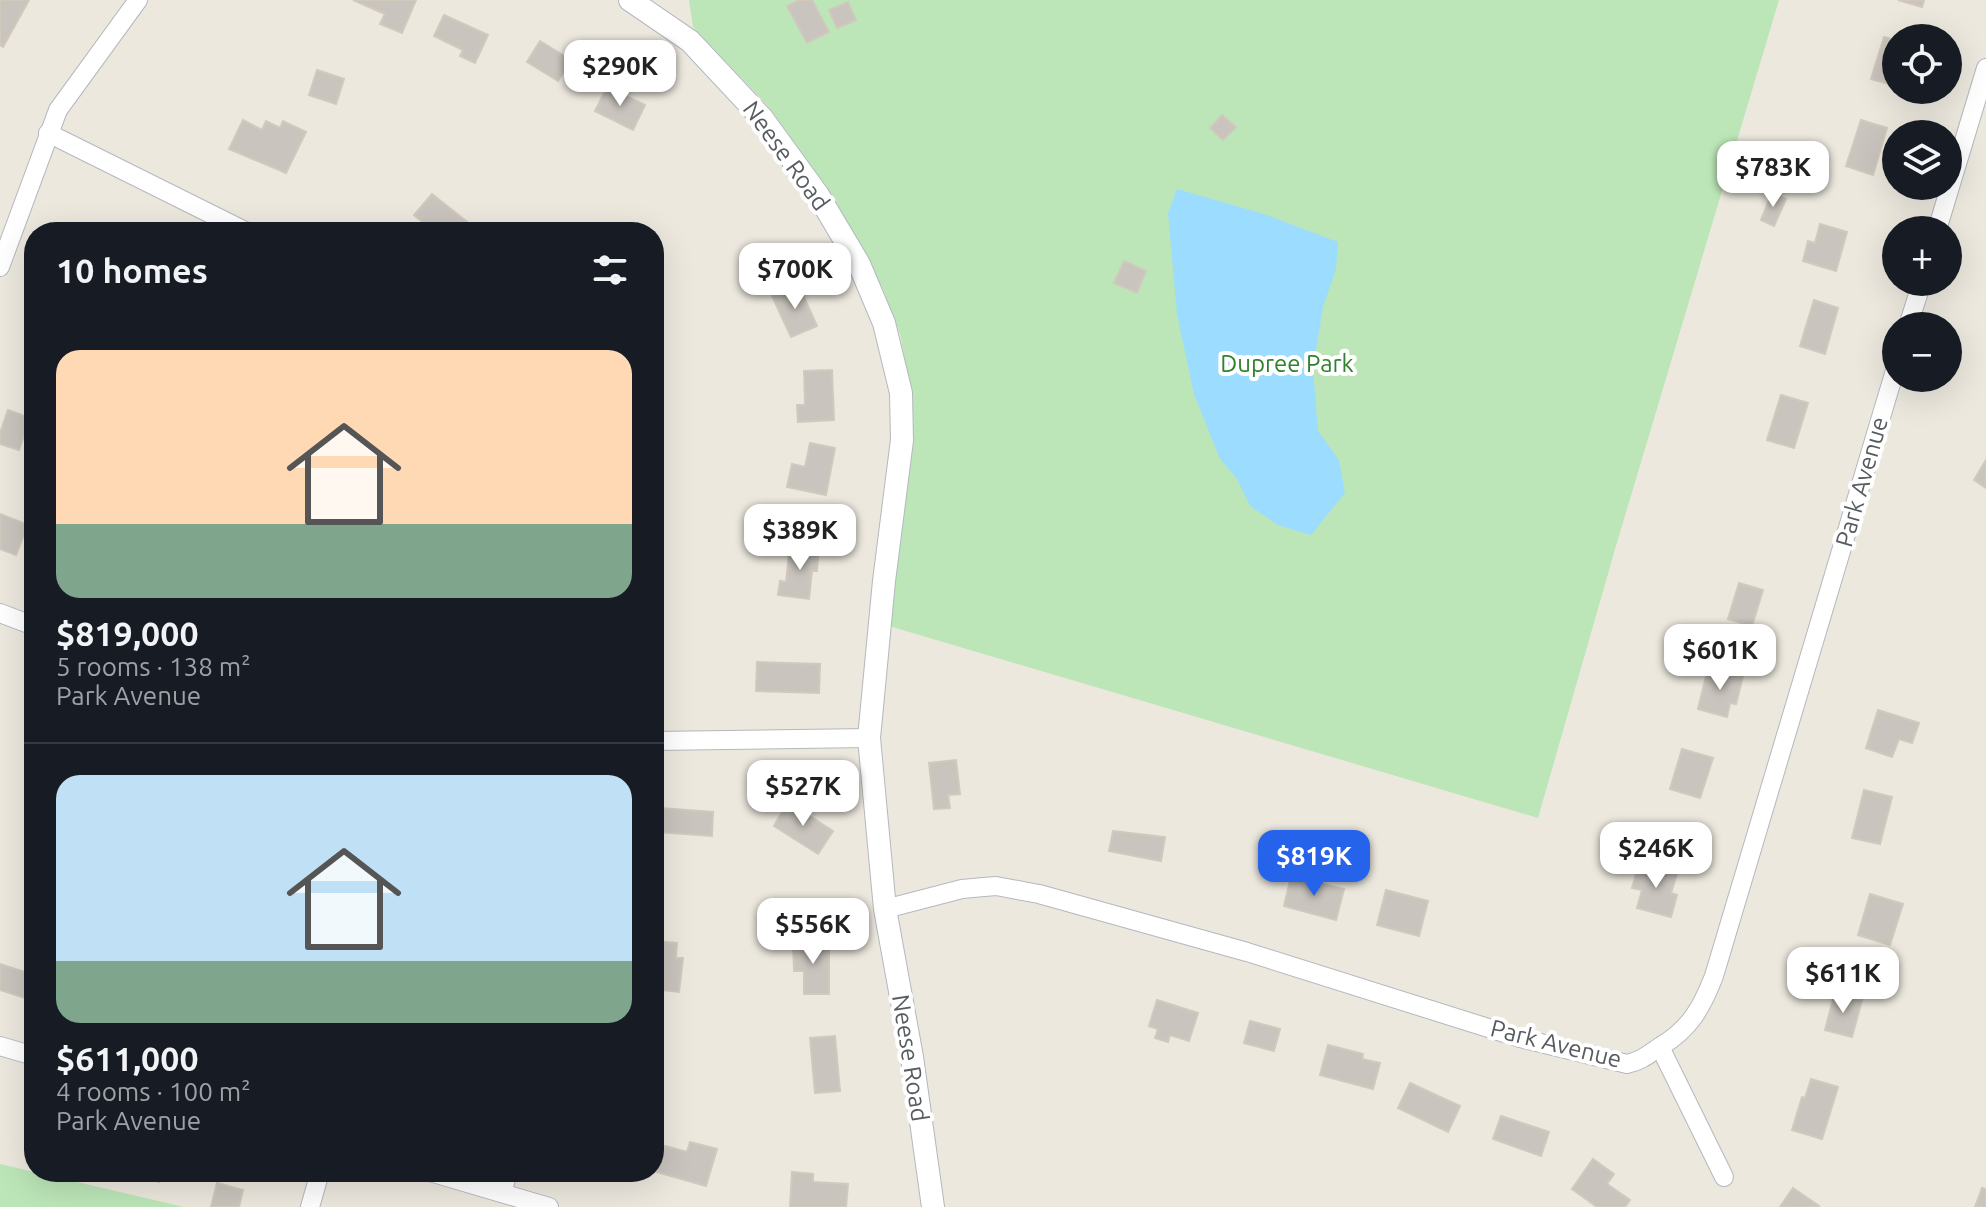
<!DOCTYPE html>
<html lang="en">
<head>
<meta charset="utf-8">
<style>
  :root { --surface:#171b24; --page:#242831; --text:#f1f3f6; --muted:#9ea1a6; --line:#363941; --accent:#2563eb }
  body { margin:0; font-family:Ubuntu,sans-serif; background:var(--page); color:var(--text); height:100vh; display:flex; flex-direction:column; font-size:30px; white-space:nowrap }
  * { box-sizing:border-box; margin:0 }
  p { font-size:26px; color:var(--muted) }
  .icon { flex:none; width:44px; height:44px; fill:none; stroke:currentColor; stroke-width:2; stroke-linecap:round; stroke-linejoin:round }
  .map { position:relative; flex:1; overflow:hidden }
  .sheet { position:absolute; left:24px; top:222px; width:640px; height:960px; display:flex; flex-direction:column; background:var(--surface); border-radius:32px; box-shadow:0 8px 32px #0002 }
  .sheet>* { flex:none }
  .tools { position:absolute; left:1882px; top:24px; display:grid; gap:16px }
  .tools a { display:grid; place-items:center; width:80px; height:80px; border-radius:50%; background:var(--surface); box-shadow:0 8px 32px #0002; font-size:40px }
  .price { position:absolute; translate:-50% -68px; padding:0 18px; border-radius:16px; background:#fff; color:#222; font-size:26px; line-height:52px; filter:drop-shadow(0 2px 4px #0008) }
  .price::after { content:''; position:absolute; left:50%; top:48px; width:24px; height:18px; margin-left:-12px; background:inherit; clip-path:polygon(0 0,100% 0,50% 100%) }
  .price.active { background:var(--accent); color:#fff }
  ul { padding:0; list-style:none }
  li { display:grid; align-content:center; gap:16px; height:424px; padding:0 32px }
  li+li { border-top:2px solid var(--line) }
  li span { display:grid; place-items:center; height:248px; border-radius:24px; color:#555 }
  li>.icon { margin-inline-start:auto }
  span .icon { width:144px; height:144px; fill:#fffc; stroke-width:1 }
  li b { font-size:34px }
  h2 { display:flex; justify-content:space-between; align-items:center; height:96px; padding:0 32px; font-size:34px }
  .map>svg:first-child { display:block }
  .green { fill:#bce6b8 }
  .water { fill:#9bdcff }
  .building { fill:#c9c4bd; stroke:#d1c9bc; stroke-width:2 }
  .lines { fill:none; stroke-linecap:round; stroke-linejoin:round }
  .minor-casing { stroke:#b4b8bd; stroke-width:20 }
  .tertiary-casing { stroke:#b4b8bd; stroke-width:24 }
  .minor { stroke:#fff; stroke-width:18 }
  .tertiary { stroke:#fff; stroke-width:22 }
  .labels { text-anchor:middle; stroke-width:8; stroke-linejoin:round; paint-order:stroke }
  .street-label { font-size:24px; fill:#575c61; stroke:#fff }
  .park-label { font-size:24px; fill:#30822e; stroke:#fff }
</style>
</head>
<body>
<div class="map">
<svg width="1986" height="1207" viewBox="0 0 1986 1207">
  <rect width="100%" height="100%" fill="#ece8de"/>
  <!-- green -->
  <g class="green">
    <path d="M689 0H1779L1616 546 1538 818 889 626 911 390 900 334 883 289 833 196 767 105 693 27Z"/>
    <path d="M0 1164 184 1207H0Z"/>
  </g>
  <!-- water -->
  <path class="water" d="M1177 189 1267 215 1338 242 1336 269 1323 307 1313 369 1318 431 1339 460 1345 493 1311 535 1278 525 1250 506 1237 479 1220 459 1194 394 1177 314 1168 213Z"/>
  <!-- building -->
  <g class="building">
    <path d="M0 0H29L3 47 0 45Z"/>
    <path d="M353 0H416L402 33 380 24 385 14Z"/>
    <path d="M799 0H812L829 32 807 43 787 6Z"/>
    <path d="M1898 0H1924L1922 7Z"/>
    <path d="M848 2 856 20 837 28 829 10Z"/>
    <path d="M444 15 488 35 475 63 460 56 463 50 434 36Z"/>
    <path d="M1884 37 1896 40V86L1871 79Z"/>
    <path d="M540 41 571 60 558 81 527 62Z"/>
    <path d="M317 70 344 79 336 104 309 95Z"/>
    <path d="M607 87 645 105 633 130 595 111Z"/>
    <path d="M1222 115 1236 127 1223 140 1210 128Z"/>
    <path d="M243 120 262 130 266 121 280 128 283 121 306 132 286 173 229 149Z"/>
    <path d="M1861 120 1887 128 1873 175 1846 166Z"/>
    <path d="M1772 193 1786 199 1774 226 1761 220Z"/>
    <path d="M432 194 480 232H435L414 215Z"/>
    <path d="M1820 224 1847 232 1836 271 1803 261 1808 241 1815 243Z"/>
    <path d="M1124 261 1146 271 1137 293 1114 283Z"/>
    <path d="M798 284 817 326 791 337 772 296Z"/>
    <path d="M1814 300 1838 308 1825 354 1800 346Z"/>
    <path d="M832 370 834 420 798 422 797 405H805L804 371Z"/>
    <path d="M1781 395 1808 403 1794 448 1767 440Z"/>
    <path d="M8 410 30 418 19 450 0 444V433Z"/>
    <path d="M810 443 835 448 826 495 787 487 792 464 805 467Z"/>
    <path d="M1986 460V488L1974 480Z"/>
    <path d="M0 514 28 525 16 555 0 549Z"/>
    <path d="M790 544 819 548 817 571H812L809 599 778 595 780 581 786 582Z"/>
    <path d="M1739 583 1763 590 1752 626 1728 619Z"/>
    <path d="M757 662 820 664 819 693 756 691Z"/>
    <path d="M1708 668 1743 676 1736 704 1730 703 1727 717 1698 709Z"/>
    <path d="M1878 710 1919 723 1912 743 1899 739 1892 757 1866 748Z"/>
    <path d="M1682 749 1713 758 1700 798 1670 789Z"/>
    <path d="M956 760 960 794 948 795 950 808 934 809 929 763Z"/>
    <path d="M1864 790 1892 797 1880 844 1852 838Z"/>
    <path d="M788 802 833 831 818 854 774 826Z"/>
    <path d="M660 808 713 812 712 836 659 832Z"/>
    <path d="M1113 831 1165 837 1161 861 1109 851Z"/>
    <path d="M1639 864 1677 874 1671 893 1677 895 1671 917 1637 908 1642 890 1632 888Z"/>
    <path d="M1291 876 1344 889 1336 920 1284 906Z"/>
    <path d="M1386 890 1428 901 1419 936 1377 925Z"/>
    <path d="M1870 894 1903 904 1890 945 1858 935Z"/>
    <path d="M654 941 677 943 676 958H683L679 992 654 989Z"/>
    <path d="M829 942V994H804V971H794L793 943Z"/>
    <path d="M0 964 34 975V1001L0 990Z"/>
    <path d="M1835 992 1862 1000 1852 1037 1825 1030Z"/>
    <path d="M1157 1000 1198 1013 1189 1041 1170 1035 1168 1042 1155 1038 1158 1029 1149 1026Z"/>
    <path d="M1250 1021 1280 1029 1274 1051 1244 1043Z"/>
    <path d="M835 1036 840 1091 815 1093 810 1038Z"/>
    <path d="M1328 1045 1363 1054 1362 1059 1380 1063 1373 1089 1320 1075Z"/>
    <path d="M1811 1079 1838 1087 1822 1139 1792 1130 1802 1097 1805 1098Z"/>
    <path d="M1410 1083 1460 1106 1448 1132 1398 1108Z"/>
    <path d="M1501 1116 1549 1132 1541 1156 1493 1139Z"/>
    <path d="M32 1124 34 1125V1149L26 1147Z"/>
    <path d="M690 1142 717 1149 706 1186 657 1172 665 1146 687 1152Z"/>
    <path d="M1593 1159 1614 1174 1607 1184 1630 1200 1625 1207H1597L1572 1189Z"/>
    <path d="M126 1172H162L159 1182Z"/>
    <path d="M792 1172 813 1174V1182L848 1184 846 1207H790Z"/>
    <path d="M217 1183 243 1190 239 1207H211Z"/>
    <path d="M1793 1188 1819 1206 1818 1207H1780Z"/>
    <path d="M1982 1188 1986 1189V1207H1975Z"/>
  </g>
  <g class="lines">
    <defs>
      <g id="minor">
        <path d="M48 133 247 232"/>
        <path d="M1937 230 1986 68"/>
        <path d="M0 267 58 110 138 0"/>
        <path d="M1908 326 1922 282"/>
        <path d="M0 613 34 626"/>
        <path d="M654 741 869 738"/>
        <path d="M885 909 962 889 984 887 996 886 1039 894 1247 952 1520 1038 1627 1064C1641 1061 1649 1054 1661 1046 1690 1029 1702 1007 1714 976L1896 367"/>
        <path d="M0 1046 34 1056"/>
        <path d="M1660 1047 1724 1177"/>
        <path d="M430 1172 549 1207"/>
        <path d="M502 1193 508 1172"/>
        <path d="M310 1207 320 1172"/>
      </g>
      <path id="tertiary" d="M630 0 690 41 762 118 818 195 859 264 884 323 901 393 902 440 884 581 869 738 885 909 912 1057 933 1207"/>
    </defs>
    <!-- minor casing -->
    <use href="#minor" class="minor-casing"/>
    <!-- tertiary casing -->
    <use href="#tertiary" class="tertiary-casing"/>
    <!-- minor -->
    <use href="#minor" class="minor"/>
    <!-- tertiary -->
    <use href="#tertiary" class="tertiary"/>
  </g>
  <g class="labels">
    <!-- street labels -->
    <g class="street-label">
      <text transform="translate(786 156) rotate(54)" y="8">Neese Road</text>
      <text transform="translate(1862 482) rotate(-74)" y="8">Park Avenue</text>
      <text transform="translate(1556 1044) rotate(14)" y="8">Park Avenue</text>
      <text transform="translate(910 1058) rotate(81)" y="8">Neese Road</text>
    </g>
    <!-- park labels -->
    <g class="park-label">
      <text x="1287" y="372">Dupree Park</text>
    </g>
  </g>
</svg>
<div class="tools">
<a><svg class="icon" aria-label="locate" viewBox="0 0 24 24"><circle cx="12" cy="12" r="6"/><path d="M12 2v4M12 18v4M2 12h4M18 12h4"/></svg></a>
<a><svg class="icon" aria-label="layers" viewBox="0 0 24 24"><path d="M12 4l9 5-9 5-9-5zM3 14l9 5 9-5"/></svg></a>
<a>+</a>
<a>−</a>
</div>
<b class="price" style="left:620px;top:108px">$290K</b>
<b class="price" style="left:1773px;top:209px">$783K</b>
<b class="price" style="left:795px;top:311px">$700K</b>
<b class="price" style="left:800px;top:572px">$389K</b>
<b class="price" style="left:1720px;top:692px">$601K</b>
<b class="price" style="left:803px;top:828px">$527K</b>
<b class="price" style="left:1656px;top:890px">$246K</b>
<b class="price active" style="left:1314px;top:898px">$819K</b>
<b class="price" style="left:813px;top:966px">$556K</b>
<b class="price" style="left:1843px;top:1015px">$611K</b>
<section class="sheet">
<h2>10 homes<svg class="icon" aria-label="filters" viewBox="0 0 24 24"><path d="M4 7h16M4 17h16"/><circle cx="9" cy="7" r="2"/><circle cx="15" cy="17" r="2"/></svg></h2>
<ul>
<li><span style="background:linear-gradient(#ffd9b3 70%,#7fa58c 0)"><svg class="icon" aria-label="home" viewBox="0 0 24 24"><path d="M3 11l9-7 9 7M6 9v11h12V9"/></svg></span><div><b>$819,000</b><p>5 rooms · 138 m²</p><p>Park Avenue</p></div></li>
<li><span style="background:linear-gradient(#bfe0f5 75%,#7fa58c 0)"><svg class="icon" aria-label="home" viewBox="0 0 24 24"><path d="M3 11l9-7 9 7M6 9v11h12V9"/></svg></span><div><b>$611,000</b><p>4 rooms · 100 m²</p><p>Park Avenue</p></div></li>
</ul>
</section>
</div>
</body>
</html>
